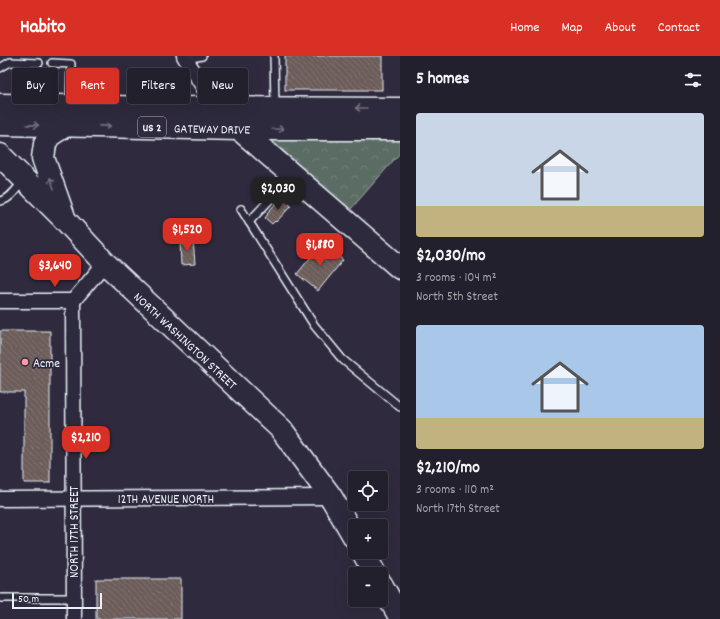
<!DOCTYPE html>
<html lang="en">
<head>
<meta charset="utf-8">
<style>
  :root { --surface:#23202e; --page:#2b2836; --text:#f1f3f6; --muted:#a3a3aa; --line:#403e4a; --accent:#d93025 }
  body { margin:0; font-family:Dekko,sans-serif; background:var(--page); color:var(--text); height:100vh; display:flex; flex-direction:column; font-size:15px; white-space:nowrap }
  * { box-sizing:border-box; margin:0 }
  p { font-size:13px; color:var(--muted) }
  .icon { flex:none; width:22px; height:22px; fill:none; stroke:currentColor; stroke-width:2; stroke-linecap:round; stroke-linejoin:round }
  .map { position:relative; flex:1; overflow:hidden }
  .sheet { display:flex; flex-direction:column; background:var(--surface); width:320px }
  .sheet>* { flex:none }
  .banner { position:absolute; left:12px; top:12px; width:328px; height:36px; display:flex; gap:8px }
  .buttons { position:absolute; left:348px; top:415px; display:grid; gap:8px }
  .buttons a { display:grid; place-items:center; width:40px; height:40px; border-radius:4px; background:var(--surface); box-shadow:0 4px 16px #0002,0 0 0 1px var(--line); font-size:20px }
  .scale { position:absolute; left:12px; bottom:10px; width:90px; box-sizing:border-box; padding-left:4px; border:2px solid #e8f1f8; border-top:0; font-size:11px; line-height:14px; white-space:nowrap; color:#e8f1f8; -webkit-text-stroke:3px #2f2a3d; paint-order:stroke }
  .price { position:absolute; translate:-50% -34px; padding:0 9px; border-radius:8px; background:var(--accent); color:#fff; font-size:13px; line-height:26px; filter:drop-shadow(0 1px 2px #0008) }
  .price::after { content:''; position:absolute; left:50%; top:24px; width:12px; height:9px; margin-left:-6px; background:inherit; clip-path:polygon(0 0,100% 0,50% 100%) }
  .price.active { background:#222; color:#fff }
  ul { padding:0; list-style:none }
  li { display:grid; align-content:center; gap:8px; height:212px; padding:0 16px }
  li span { display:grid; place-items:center; height:124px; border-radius:4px; color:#555 }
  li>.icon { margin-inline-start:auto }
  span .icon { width:72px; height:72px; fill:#fffc; stroke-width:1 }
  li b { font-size:17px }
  h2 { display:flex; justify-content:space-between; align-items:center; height:48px; padding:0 16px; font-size:17px }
  .tag { padding:0 14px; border-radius:4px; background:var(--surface); box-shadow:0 4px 16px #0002,0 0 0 1px var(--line); font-size:14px; line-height:36px }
  .tag.active { background:var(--accent); color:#fff }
  header { display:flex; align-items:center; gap:24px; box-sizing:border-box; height:56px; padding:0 20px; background:var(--accent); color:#fff }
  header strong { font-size:19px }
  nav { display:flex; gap:22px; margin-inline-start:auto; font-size:14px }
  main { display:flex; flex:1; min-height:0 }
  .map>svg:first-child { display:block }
  .park { fill:url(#park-crowns); stroke:#a1aeae }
  .building { fill:url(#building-back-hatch); stroke:#e8f1f8 }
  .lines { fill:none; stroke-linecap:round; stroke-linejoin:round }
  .service-casing { stroke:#e8f1f8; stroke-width:10 }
  .minor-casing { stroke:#e8f1f8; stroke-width:17 }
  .primary-casing { stroke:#e8f1f8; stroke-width:25 }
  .trunk-casing { stroke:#e8f1f8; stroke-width:25 }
  .path { stroke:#e8f1f8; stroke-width:2; stroke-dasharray:4 3; stroke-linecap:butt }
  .service { stroke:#2f2a3d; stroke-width:7 }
  .minor { stroke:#2f2a3d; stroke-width:14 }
  .primary { stroke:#2f2a3d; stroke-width:22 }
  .trunk { stroke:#2f2a3d; stroke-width:22 }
  .oneway { stroke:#70707e }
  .poi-dot { fill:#ff9aa2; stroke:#2f2a3d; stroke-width:1.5 }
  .labels { text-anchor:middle; stroke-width:3.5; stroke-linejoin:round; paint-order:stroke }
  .shield { fill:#2f2a3d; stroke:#b0b5c0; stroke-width:1 }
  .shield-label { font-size:12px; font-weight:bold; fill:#e8f1f8 }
  .street-label { font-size:13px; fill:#e8f1f8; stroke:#2f2a3d }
  .poi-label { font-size:13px; fill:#e8f1f8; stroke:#2f2a3d; text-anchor:start }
</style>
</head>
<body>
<header>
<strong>Habito</strong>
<nav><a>Home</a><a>Map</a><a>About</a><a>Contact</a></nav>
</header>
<main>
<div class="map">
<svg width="400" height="563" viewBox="0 0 400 563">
  <defs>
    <pattern id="park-crowns" width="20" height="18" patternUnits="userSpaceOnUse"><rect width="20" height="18" fill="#5a6c64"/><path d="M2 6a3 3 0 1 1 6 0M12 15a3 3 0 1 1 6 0" fill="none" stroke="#72817b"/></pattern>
    <pattern id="building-back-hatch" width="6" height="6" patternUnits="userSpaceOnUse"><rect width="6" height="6" fill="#6c5c5a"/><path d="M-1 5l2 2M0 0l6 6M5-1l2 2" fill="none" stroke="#817472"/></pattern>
  </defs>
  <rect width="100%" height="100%" fill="#2f2a3d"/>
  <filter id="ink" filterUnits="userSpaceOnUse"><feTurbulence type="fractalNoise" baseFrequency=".025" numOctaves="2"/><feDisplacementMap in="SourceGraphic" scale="8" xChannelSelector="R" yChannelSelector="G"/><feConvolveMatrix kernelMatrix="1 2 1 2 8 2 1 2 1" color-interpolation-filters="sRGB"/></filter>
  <g filter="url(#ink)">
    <!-- park -->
    <path class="park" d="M400 77V97L350 154 270 83Z"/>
    <!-- building -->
    <g class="building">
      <rect x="285" y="0" width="97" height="34"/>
      <path d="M282 141 291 150 276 166 275 165 272 168 265 162 268 158 267 157Z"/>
      <path d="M193 183 195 208 181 209 180 184Z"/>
      <path d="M322 187 343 204 318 235 297 218Z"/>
      <path d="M0 275H50V427H24V336H0Z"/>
      <rect x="96" y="523" width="85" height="40"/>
    </g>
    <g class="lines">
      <defs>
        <g id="service">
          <path d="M274 0 275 50"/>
          <path d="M186 3 202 0"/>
          <path d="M52 7 71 8 70 49"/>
          <path d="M0 12 10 6 39 7"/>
          <path d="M0 145C10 144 17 132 23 125"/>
          <path d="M241 153 314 269 342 303 400 351"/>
          <path d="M249 166 291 121"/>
          <path d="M0 542H74"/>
        </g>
        <g id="minor">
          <path d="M184 0 216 52"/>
          <path d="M0 245H73L105 207"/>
          <path d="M73 245 74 563"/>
          <path d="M0 443 331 441"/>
        </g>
        <g id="primary">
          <path d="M239 73 400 212"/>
          <path d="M0 99 65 164 105 207 281 373 331 441 355 482"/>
          <path d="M363 496 375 518"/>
          <path d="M381 528 400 561"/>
        </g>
        <g id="trunk">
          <path d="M0 49 162 52 400 53"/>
          <path d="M0 68 239 73H400"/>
          <path d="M65 164 43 102 45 88 49 80 66 69"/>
        </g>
      </defs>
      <!-- service casing -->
      <use href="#service" class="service-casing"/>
      <!-- minor casing -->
      <use href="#minor" class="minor-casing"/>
      <!-- primary casing -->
      <use href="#primary" class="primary-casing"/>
      <!-- trunk casing -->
      <use href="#trunk" class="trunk-casing"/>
      <!-- path -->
      <path class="path" d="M178 32H184"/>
      <!-- service -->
      <use href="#service" class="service"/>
      <!-- minor -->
      <use href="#minor" class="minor"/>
      <!-- primary -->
      <use href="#primary" class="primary"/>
      <!-- trunk -->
      <use href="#trunk" class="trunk"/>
    </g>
    <!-- one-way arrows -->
    <defs><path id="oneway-shaft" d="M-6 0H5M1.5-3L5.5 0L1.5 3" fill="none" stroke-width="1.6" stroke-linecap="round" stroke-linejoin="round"/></defs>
    <g class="oneway">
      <use href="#oneway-shaft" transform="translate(361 52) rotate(-180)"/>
      <use href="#oneway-shaft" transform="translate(33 69) rotate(1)"/>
      <use href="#oneway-shaft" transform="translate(105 70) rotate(1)"/>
      <use href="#oneway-shaft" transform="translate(278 73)"/>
      <use href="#oneway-shaft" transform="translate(52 127) rotate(-109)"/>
    </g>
  </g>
  <!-- markers -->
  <circle class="poi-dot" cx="25" cy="306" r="4"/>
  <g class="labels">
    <!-- shield labels -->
    <rect class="shield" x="138" y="61" width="28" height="20" rx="3"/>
    <g class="shield-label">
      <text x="152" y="75">US 2</text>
    </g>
    <!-- street labels -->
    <g class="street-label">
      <text transform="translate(212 72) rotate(1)" y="5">GATEWAY DRIVE</text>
      <text transform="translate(186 284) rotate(43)" y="5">NORTH WASHINGTON STREET</text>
      <text x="166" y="447">12TH AVENUE NORTH</text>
      <text transform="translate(73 476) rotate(-90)" y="5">NORTH 17TH STREET</text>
    </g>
    <!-- poi labels -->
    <g class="poi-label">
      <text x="33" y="311">Acme</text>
    </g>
  </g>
</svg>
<div class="buttons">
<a><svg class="icon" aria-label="locate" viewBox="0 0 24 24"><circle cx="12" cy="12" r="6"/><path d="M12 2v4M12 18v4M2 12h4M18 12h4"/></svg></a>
<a>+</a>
<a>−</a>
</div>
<div class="scale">50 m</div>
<b class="price active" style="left:278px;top:155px">$2,030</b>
<b class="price" style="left:187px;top:196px">$1,520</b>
<b class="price" style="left:320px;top:211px">$1,880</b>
<b class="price" style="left:55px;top:232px">$3,640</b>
<b class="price" style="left:86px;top:404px">$2,210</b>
<div class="banner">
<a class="tag">Buy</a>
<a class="tag active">Rent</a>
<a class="tag">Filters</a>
<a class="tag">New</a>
</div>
</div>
<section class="sheet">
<h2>5 homes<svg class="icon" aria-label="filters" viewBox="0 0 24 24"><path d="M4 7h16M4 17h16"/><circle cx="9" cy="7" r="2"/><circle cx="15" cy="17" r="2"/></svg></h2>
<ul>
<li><span style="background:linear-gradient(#c9d6e8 75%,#c2b280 0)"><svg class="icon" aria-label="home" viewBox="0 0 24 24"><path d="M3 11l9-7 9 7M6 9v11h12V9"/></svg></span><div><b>$2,030/mo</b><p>3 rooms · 104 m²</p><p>North 5th Street</p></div></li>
<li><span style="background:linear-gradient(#a9c7e8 75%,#c2b280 0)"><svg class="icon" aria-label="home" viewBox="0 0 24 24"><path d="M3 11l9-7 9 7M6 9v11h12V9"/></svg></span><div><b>$2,210/mo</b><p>3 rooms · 110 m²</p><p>North 17th Street</p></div></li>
</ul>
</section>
</main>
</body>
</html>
